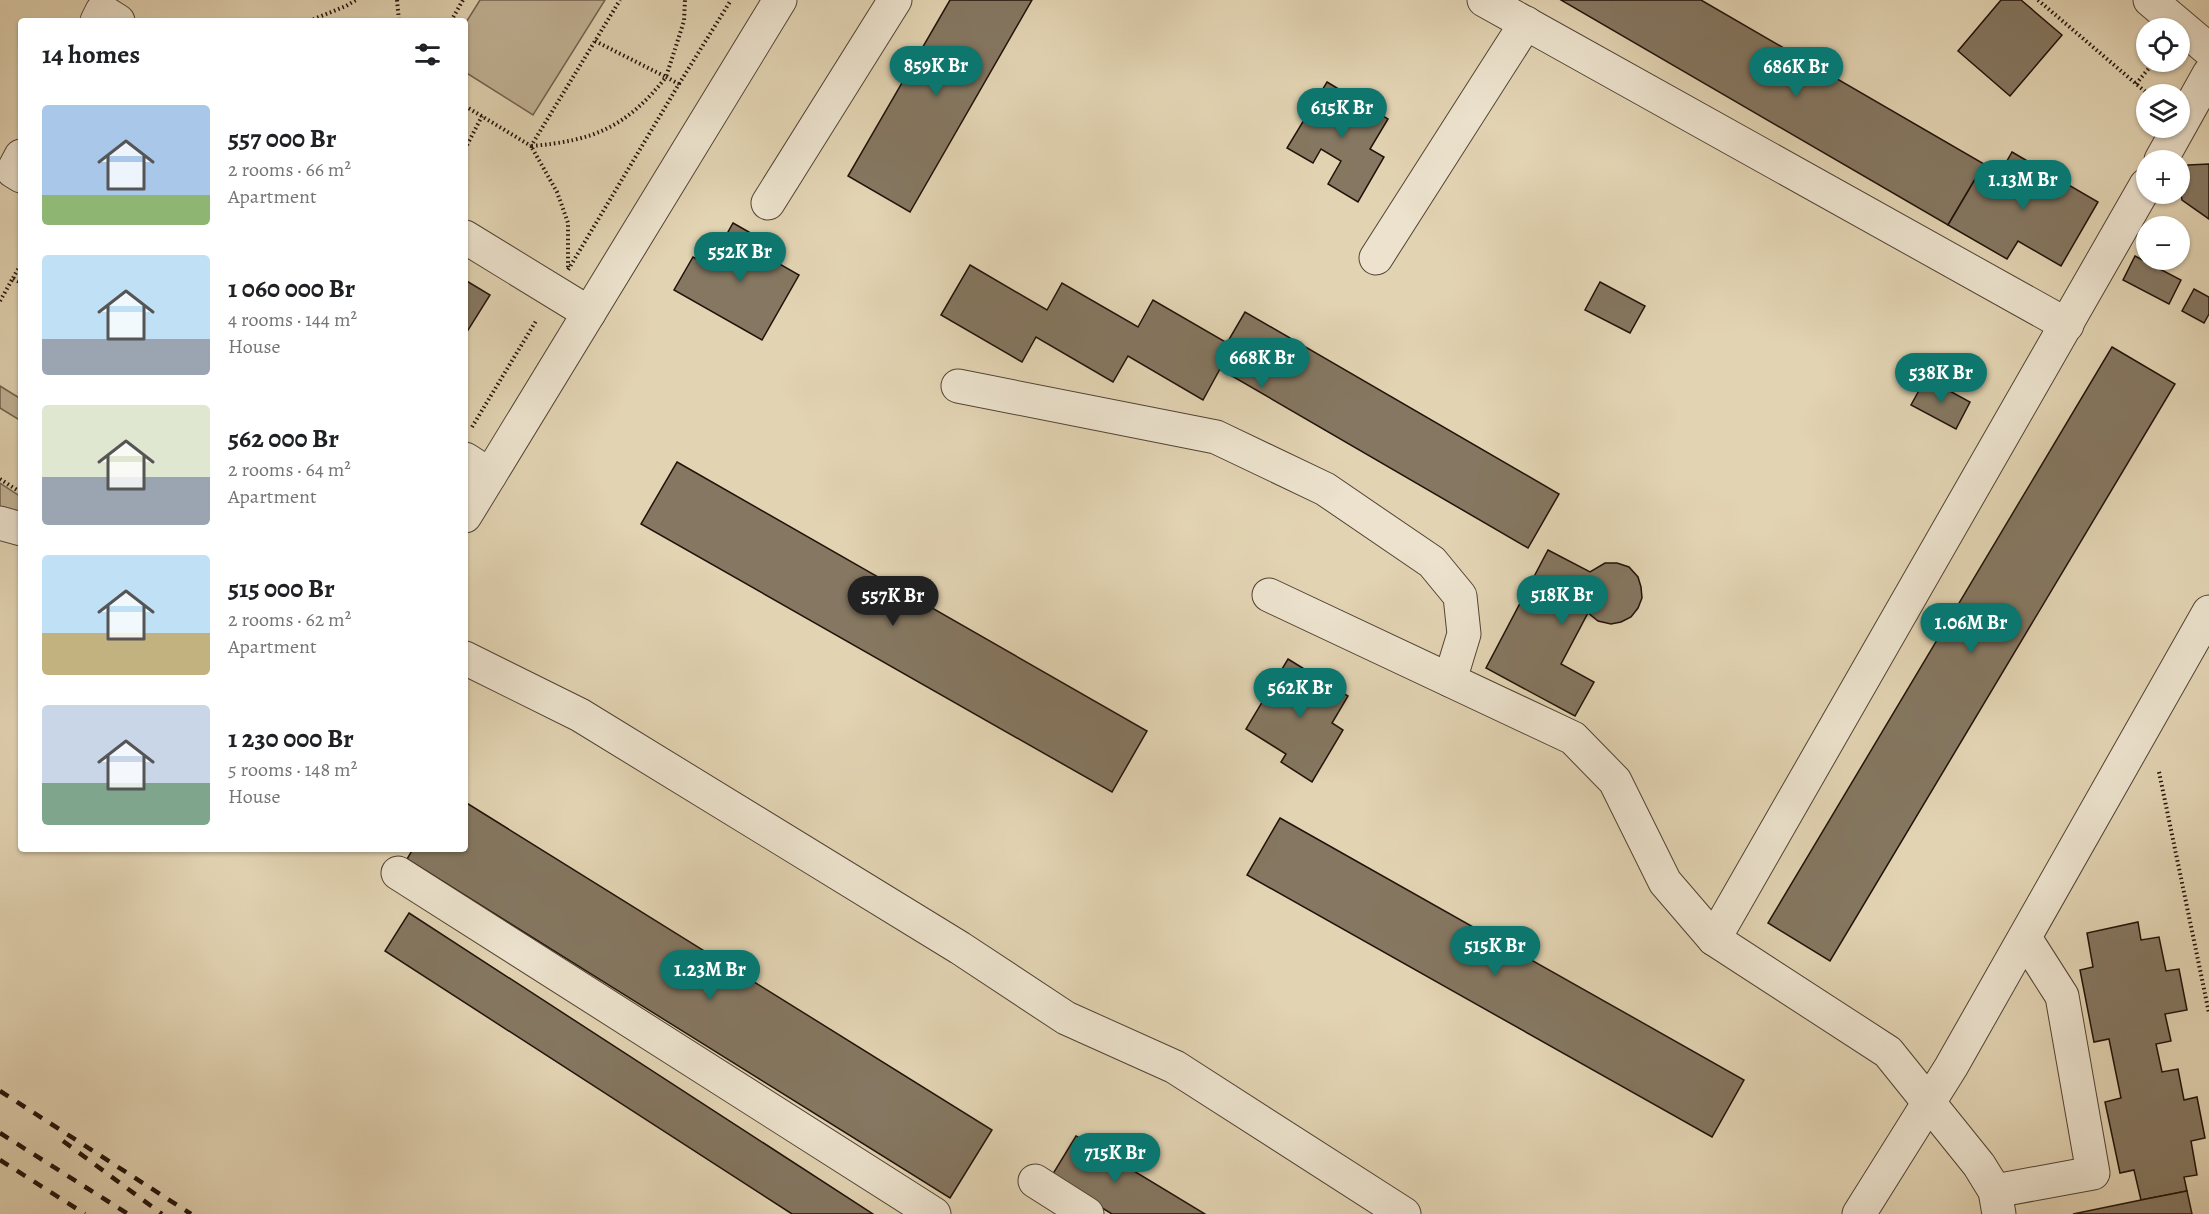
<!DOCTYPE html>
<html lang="en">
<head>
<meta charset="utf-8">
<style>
  :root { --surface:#fff; --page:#f6f6f6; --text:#202124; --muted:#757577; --accent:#0f766e }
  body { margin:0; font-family:Alegreya,serif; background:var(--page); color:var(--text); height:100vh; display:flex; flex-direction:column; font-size:22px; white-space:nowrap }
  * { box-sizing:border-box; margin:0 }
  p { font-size:20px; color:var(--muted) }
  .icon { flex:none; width:33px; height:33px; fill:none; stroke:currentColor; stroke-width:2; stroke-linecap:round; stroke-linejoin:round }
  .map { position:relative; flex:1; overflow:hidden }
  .drawer { position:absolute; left:18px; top:18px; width:450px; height:834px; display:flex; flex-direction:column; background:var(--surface); border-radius:6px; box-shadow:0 2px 4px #0004 }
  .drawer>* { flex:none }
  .controls { position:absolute; left:2136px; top:18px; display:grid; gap:12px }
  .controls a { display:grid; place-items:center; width:54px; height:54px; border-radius:50%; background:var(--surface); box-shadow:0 2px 4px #0004; font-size:30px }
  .price { position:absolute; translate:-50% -51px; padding:0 14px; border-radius:21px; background:var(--accent); color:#fff; font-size:20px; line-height:39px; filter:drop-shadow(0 2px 3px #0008) }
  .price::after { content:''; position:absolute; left:50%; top:36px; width:18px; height:14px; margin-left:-9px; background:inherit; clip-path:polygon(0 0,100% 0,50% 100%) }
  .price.current { background:#222; color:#fff }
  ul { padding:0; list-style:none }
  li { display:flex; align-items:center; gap:18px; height:150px; padding:0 24px }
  li span { display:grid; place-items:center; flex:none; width:168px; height:120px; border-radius:6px; color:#555 }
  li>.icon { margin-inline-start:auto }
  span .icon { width:72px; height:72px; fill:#fffc; stroke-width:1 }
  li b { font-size:26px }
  h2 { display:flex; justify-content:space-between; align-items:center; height:72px; padding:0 24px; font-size:26px }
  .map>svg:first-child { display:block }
  .green { fill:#c1b295; stroke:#716250; stroke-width:1.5 }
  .building { fill:#857761; stroke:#21130a; stroke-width:1.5 }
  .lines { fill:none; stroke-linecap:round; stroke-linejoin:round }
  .minor-casing { stroke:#514334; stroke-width:35 }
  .path { stroke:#21130a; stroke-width:4; stroke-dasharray:1.5 3; stroke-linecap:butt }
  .minor { stroke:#ece2cd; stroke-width:33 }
  .rail { stroke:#21130a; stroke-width:4.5; stroke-dasharray:10 10; stroke-linecap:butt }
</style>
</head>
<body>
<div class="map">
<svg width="2209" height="1214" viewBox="0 0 2209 1214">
  <rect width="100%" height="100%" fill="#e2d3b2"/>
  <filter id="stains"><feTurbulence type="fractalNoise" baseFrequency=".00333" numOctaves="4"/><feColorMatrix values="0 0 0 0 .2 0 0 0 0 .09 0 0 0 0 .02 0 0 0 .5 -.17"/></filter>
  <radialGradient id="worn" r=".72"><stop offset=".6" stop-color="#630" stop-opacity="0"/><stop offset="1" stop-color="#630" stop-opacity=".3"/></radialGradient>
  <!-- green -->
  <g class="green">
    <path d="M480 0H605L533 115 465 72V24Z"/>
    <path d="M0 386 21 399V421L0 408Z"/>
    <path d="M0 483 21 497V522L0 516Z"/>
  </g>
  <!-- building -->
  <g class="building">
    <path d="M950 0H1032L910 212 848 176Z"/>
    <path d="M1561 0H1701L1984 164 1948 225Z"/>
    <path d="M2001 0H2021L2062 35 2010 96 1958 51Z"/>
    <path d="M1327 82 1388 119 1370 149 1384 157 1358 202 1328 184 1341 161 1321 149 1313 163 1287 148Z"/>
    <path d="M2012 152 2098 202 2061 266 2018 241 2007 259 1948 225 1984 164 2000 173Z"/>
    <path d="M2209 164V219L2182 200 2180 185V178L2188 165Z"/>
    <path d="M733 223 768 243 762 254 799 275 762 340 674 290 693 257 709 266Z"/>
    <path d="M2180 233 2188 238 2180 255Z"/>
    <path d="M2135 256 2181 280 2169 304 2123 280Z"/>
    <path d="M970 265 1047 310 1062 283 1138 327 1153 300 1227 343 1245 312 1559 494 1528 548 1220 369 1203 400 1128 356 1113 382 1036 337 1022 362 941 315Z"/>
    <path d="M465 280 490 295 465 335Z"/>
    <path d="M1600 282 1645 306 1630 333 1585 310Z"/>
    <path d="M2194 289 2209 297V314L2204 323 2182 311Z"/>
    <path d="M2112 347 2175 384 1830 961 1768 923Z"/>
    <path d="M1926 378 1970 402 1956 429 1911 405Z"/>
    <path d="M677 462 1147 731 1112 792 641 524Z"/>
    <path d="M1548 550 1590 572 1605 563H1617L1629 567 1638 577 1641 587 1642 598 1638 608 1631 617 1621 622 1611 624 1598 621 1588 613 1561 664 1594 682 1575 716 1486 668Z"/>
    <path d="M1288 659 1348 696 1332 723 1343 730 1312 782 1281 762 1286 754 1246 729Z"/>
    <path d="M465 802 992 1130 950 1198 407 859 413 849H465Z"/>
    <path d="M1280 818 1744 1080 1712 1137 1247 875Z"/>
    <path d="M409 913 873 1214H792L385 951Z"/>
    <path d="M2138 922 2141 940 2159 937 2166 971 2179 969 2187 1010 2165 1014 2171 1041 2156 1044 2162 1072 2178 1069 2184 1100 2197 1097 2205 1138 2191 1141 2197 1175 2184 1177 2187 1191 2141 1200 2134 1170 2120 1173 2105 1102 2121 1098 2109 1039 2094 1042 2080 970 2093 967 2087 933Z"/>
    <path d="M1076 1136 1205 1214H1112L1051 1177Z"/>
    <path d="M2187 1191 2192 1214H2073L2141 1200Z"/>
  </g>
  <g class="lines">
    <defs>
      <g id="minor">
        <path d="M1484 0 2067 325"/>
        <path d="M2150 0 2209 50"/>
        <path d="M97 21 102 11 118 21"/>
        <path d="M21 156 13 171 21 176"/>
        <path d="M2161 160 2209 74"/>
        <path d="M768 203 895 0"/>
        <path d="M465 237 589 313"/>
        <path d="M1376 258 1526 23"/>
        <path d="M958 386 1216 437 1325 489 1432 562 1460 596 1464 634 1450 680"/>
        <path d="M465 459 490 475"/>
        <path d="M465 516 780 0"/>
        <path d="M0 523 21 529"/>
        <path d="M1269 595 1573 738 1615 781 1665 882 1714 939 1888 1052 1979 1165 1995 1191 1999 1214"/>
        <path d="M465 658 580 715 960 948 1066 1018 1175 1067 1404 1214"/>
        <path d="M398 873 934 1214"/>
        <path d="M1714 939 2146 185"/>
        <path d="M1035 1181 1087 1214"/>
        <path d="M1995 1191 2093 1173 2062 996 2025 938"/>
        <path d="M1859 1214 1951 1067 2209 612"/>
      </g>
    </defs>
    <!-- minor casing -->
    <use href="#minor" class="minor-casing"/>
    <!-- path -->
    <g class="path">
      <path d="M397 0 399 21"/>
      <path d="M2038 0 2148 94"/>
      <path d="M309 21 346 6 356 0"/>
      <path d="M451 21 463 0"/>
      <path d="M595 41 666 77 684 21 685 0"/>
      <path d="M666 77 679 84 568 270V223L557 192 531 146C593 141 627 127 666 77Z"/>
      <path d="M679 84 731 0"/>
      <path d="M2136 84 2154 62"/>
      <path d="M465 106 531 146 620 0"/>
      <path d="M465 149 482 116"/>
      <path d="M13 278 21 264"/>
      <path d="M0 301 13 278 21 283"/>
      <path d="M472 427 536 321"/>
      <path d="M0 479 17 490"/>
      <path d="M2159 772 2209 1013"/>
    </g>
    <!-- minor -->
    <use href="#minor" class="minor"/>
    <!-- rail -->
    <g class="rail">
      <path d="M0 1091 191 1214"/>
      <path d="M0 1133 128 1214"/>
      <path d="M63 1141 162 1214"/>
      <path d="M0 1160 85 1214"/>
    </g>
  </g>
  <rect width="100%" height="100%" filter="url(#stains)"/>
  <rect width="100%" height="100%" fill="url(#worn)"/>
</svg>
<div class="controls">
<a><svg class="icon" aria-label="locate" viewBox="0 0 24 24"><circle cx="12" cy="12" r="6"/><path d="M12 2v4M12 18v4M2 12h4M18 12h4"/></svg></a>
<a><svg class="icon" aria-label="layers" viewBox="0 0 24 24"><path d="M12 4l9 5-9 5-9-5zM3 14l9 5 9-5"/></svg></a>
<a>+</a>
<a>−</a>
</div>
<b class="price" style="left:936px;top:97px">859K Br</b>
<b class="price" style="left:1796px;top:98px">686K Br</b>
<b class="price" style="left:1342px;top:139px">615K Br</b>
<b class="price" style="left:2023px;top:211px">1.13M Br</b>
<b class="price" style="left:740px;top:283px">552K Br</b>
<b class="price" style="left:1262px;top:389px">668K Br</b>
<b class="price" style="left:1941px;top:404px">538K Br</b>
<b class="price" style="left:1562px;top:626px">518K Br</b>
<b class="price current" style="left:893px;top:627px">557K Br</b>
<b class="price" style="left:1971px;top:654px">1.06M Br</b>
<b class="price" style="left:1300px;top:719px">562K Br</b>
<b class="price" style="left:1495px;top:977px">515K Br</b>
<b class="price" style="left:710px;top:1001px">1.23M Br</b>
<b class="price" style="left:1115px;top:1184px">715K Br</b>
<section class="drawer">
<h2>14 homes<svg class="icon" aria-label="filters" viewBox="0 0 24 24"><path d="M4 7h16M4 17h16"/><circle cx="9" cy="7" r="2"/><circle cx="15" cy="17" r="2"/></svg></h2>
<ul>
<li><span style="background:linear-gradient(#a9c7e8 75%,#8fb573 0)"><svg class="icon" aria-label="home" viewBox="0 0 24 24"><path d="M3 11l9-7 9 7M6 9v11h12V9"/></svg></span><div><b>557 000 Br</b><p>2 rooms · 66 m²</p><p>Apartment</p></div></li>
<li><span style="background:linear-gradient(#bfe0f5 70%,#9aa5b1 0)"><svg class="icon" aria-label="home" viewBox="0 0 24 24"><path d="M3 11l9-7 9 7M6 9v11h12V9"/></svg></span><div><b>1 060 000 Br</b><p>4 rooms · 144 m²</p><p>House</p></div></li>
<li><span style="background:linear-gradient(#dfe7d0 60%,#9aa5b1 0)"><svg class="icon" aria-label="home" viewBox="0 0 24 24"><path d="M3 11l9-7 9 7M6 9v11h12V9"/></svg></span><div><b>562 000 Br</b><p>2 rooms · 64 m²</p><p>Apartment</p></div></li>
<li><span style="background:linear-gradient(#bfe0f5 65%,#c2b280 0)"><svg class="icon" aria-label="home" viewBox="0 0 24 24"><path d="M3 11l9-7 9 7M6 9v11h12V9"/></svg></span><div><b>515 000 Br</b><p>2 rooms · 62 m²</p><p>Apartment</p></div></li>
<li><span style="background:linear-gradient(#c9d6e8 65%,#7fa58c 0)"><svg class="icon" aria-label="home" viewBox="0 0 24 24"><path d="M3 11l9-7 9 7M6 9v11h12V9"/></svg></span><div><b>1 230 000 Br</b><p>5 rooms · 148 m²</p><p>House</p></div></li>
</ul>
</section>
</div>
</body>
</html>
